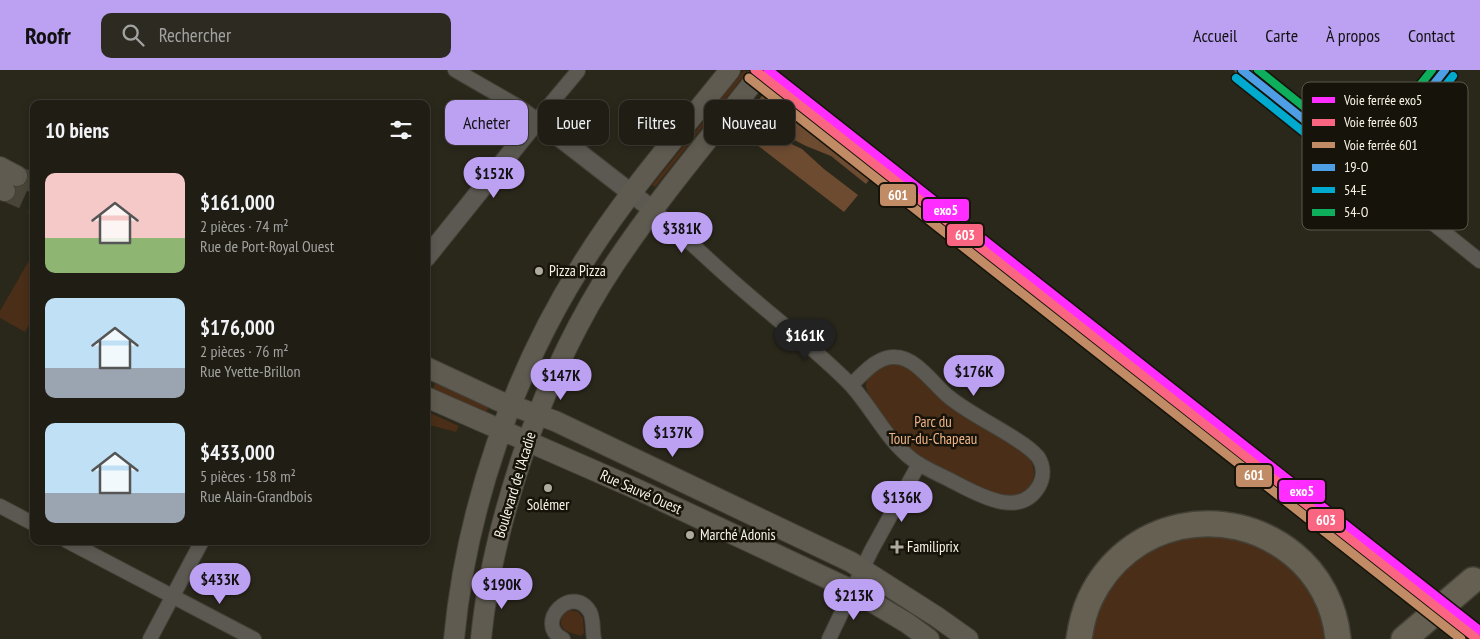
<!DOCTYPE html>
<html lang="fr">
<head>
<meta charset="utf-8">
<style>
  :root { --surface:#201d14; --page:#2d2a22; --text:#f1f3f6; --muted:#a2a2a0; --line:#3d3b34; --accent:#bca0f2 }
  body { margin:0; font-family:"PT Sans Narrow",sans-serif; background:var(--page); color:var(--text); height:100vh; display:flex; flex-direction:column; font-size:19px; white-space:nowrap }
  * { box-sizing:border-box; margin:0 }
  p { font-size:16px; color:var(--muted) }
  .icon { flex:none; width:28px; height:28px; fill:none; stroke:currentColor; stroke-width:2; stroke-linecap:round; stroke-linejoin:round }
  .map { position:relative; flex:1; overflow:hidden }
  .sheet { position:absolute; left:30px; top:30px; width:400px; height:445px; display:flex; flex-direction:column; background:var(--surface); border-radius:10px; box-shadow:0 2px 8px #0003,0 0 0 1px var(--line) }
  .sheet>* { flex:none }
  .hud { position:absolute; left:445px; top:30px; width:475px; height:45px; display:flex; gap:10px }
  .price { position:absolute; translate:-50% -42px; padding:0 11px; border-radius:18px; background:var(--accent); color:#111; font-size:16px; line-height:32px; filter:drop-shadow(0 1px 2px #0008) }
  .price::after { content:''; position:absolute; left:50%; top:30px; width:15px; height:11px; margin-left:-8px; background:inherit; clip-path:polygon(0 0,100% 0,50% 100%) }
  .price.on { background:#222; color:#fff }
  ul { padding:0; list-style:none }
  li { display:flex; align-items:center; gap:15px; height:125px; padding:0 15px }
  li span { display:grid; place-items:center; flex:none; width:140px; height:100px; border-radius:10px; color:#555 }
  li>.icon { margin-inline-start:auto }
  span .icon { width:60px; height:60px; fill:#fffc; stroke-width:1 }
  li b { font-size:21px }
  h2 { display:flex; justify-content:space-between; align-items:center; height:60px; padding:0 15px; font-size:21px }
  .pill { padding:0 18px; border-radius:10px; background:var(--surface); box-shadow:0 2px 8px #0003,0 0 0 1px var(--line); font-size:18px; line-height:45px }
  .pill.on { background:var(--accent); color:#111 }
  header { display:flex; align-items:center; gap:30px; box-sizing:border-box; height:70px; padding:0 25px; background:var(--accent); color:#111 }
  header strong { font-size:24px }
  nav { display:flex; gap:28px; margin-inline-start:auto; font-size:18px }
  .search { width:350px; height:45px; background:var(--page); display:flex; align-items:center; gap:12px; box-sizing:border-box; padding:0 18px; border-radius:10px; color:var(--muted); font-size:19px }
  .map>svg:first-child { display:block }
  .green { fill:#4a2e17 }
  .forest { fill:#6c4b31 }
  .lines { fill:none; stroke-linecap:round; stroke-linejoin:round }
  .secondary-tunnel { stroke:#494639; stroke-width:20; stroke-dasharray:20 10; stroke-linecap:butt }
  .minor-casing { stroke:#434137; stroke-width:16 }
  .tertiary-casing { stroke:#434137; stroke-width:20 }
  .secondary-casing { stroke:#434137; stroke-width:22 }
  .motorway-casing { stroke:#434137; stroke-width:28 }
  .minor { stroke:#5b5951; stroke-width:14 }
  .tertiary { stroke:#5b5951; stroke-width:18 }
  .secondary { stroke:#5f5b51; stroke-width:20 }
  .motorway { stroke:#666052; stroke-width:25 }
  .bus-1-casing { stroke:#16140a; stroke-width:11 }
  .bus-2-casing { stroke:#16140a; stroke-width:11 }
  .bus-3-casing { stroke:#16140a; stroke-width:11 }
  .bus-1 { stroke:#4d9ee5; stroke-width:8 }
  .bus-2 { stroke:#00a9ce; stroke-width:8 }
  .bus-3 { stroke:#0daf5c; stroke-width:8 }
  .rail-1-casing { stroke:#16140a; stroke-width:12 }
  .rail-2-casing { stroke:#16140a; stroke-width:12 }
  .rail-3-casing { stroke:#16140a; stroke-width:12 }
  .rail-1 { stroke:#ff2dff; stroke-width:9 }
  .rail-2 { stroke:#fa6682; stroke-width:9 }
  .rail-3 { stroke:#c18c65; stroke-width:9 }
  .poi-dot { fill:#afac9f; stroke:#16140a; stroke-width:2 }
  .labels { text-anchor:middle; stroke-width:5; stroke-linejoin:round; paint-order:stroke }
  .poi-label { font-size:15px; fill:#f7f3e6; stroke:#16140a; text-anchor:start }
  .park-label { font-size:15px; fill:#f2b486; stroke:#16140a }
  .street-label { font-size:15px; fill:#f7f3e6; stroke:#16140a }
  .key { fill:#16140a; stroke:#5a574c; stroke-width:1 }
  .key-label { font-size:14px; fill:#f7f3e6 }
  .line-badge { stroke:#16140a; stroke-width:2 }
  .badge-label { font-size:14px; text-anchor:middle; font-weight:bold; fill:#fff }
</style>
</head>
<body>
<header>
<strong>Roofr</strong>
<div class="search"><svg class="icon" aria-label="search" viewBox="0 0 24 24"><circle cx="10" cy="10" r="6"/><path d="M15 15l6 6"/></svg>Rechercher</div>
<nav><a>Accueil</a><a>Carte</a><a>À propos</a><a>Contact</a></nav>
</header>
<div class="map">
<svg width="1480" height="569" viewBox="0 0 1480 569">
  <rect width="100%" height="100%" fill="#2a271b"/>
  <!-- green -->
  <g class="green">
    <path d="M744 0 747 2 723 32 720 30Z"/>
    <path d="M711 42 713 44 655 117 652 115Z"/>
    <path d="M34 182V246L25 262 0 248V241Z"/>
    <path d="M896 292 912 300 937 325 955 340 1025 383C1044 403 1031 428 1004 427 1000 426 996 425 992 424 968 412 942 402 920 387 907 379 863 327 866 313 870 300 885 296 896 292Z"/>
    <path d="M436 312 489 337 485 344 432 320Z"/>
    <path d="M426 341 459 356 456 362 426 354Z"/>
    <path d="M1237 462 1309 509 1331 569H1092L1093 556 1104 524 1119 500 1160 465Z"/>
    <path d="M570 540 578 542 583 548 584 563 581 566C576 564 569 563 565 560 557 553 562 544 570 540Z"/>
  </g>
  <!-- forest -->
  <g class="forest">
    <path d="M769 17 876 101 866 114 831 86 806 76 771 58 764 54 759 47 750 41Z"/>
    <path d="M739 53 751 55 802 79 824 99 858 125 844 142 735 58Z"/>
  </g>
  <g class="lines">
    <!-- secondary-tunnel -->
    <g class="secondary-tunnel">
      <path d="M17 106 34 113"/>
      <path d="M5 121 34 134"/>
    </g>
    <defs>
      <g id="minor">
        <path d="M455 0 521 38 537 50 578 1"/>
        <path d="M1242 0 1480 191"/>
        <path d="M1366 99 1445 0"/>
        <path d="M653 140C679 161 703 185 728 207 768 243 811 275 849 313 872 337 886 370 913 390 924 398 938 404 950 410 974 422 1019 451 1039 416 1044 407 1044 396 1038 387 1032 380 1025 375 1017 370 995 355 970 344 949 327 934 315 916 287 895 287 877 286 863 304 851 315"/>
        <path d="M0 436 34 454"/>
        <path d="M67 471 254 569"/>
        <path d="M150 569 202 471"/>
        <path d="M563 569C533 554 572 512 590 542 594 550 592 560 594 569"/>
        <path d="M829 569 871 481 919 394"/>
      </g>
      <path id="tertiary" d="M426 188 537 50 653 140"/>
      <g id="secondary">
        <path d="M0 97 17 106"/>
        <path d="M0 118 5 121"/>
        <path d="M426 297 499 331 555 351 851 492 937 547 968 569"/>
        <path d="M426 327 641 421 852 520 907 553 929 569"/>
        <path d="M454 569C466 440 512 306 581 196 624 126 679 64 730 0"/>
        <path d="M481 569C487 504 504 440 525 378 548 314 576 252 614 195 659 127 713 64 763 0"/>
      </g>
      <g id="motorway">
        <path d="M1079 569C1081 555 1084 542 1090 529 1127 450 1226 430 1293 484 1319 505 1335 536 1338 569"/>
        <path d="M1404 569 1473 510"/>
      </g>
    </defs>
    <!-- minor casing -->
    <use href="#minor" class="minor-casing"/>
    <!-- tertiary casing -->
    <use href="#tertiary" class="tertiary-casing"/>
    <!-- secondary casing -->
    <use href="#secondary" class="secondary-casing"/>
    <!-- motorway casing -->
    <use href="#motorway" class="motorway-casing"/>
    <!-- minor -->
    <use href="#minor" class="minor"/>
    <!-- tertiary -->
    <use href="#tertiary" class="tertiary"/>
    <!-- secondary -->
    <use href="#secondary" class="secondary"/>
    <!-- motorway -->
    <use href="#motorway" class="motorway"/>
    <defs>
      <path id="bus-1" d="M1242 0 1366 99 1445 0"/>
      <path id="bus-2" d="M1236 8 1360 107 1366 109 1374 105 1453 6"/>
      <path id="bus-3" d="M1258 0 1364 85 1432 0"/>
    </defs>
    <!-- bus-1 casing -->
    <use href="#bus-1" class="bus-1-casing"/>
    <!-- bus-2 casing -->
    <use href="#bus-2" class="bus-2-casing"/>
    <!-- bus-3 casing -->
    <use href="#bus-3" class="bus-3-casing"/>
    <!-- bus-1 -->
    <use href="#bus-1" class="bus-1"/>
    <!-- bus-2 -->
    <use href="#bus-2" class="bus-2"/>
    <!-- bus-3 -->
    <use href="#bus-3" class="bus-3"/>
    <defs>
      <path id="rail-1" d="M768 0 1480 561"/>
      <path id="rail-2" d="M755 0 1477 569"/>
      <path id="rail-3" d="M749 8 1461 569"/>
    </defs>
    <!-- rail-1 casing -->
    <use href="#rail-1" class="rail-1-casing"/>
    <!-- rail-2 casing -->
    <use href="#rail-2" class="rail-2-casing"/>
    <!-- rail-3 casing -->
    <use href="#rail-3" class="rail-3-casing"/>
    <!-- rail-1 -->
    <use href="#rail-1" class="rail-1"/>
    <!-- rail-2 -->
    <use href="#rail-2" class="rail-2"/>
    <!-- rail-3 -->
    <use href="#rail-3" class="rail-3"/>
  </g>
  <!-- markers -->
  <g class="poi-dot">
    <circle cx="539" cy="201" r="5"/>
    <circle cx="548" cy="418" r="5"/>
    <circle cx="690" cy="465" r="5"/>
    <path d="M894.5 469.5h5v5h5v5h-5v5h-5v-5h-5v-5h5z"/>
  </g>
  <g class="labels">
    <!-- poi labels -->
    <g class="poi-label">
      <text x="549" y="206">Pizza Pizza</text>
      <text x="548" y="440" text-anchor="middle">Solémer</text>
      <text x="700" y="470">Marché Adonis</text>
      <text x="907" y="482">Familiprix</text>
    </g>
    <!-- park labels -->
    <g class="park-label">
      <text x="933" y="357">Parc du<tspan x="933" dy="17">Tour-du-Chapeau</tspan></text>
    </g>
    <!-- street labels -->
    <g class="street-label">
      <text transform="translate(515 415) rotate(-73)" y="5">Boulevard de l'Acadie</text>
      <text transform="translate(641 422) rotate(24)" y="5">Rue Sauvé Ouest</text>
    </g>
  </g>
  <!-- legend -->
  <rect x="1302" y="12" width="166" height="148" rx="8" class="key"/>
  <rect x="1312" y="27" width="23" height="6" fill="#ff2dff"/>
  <rect x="1312" y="49" width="23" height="7" fill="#fa6682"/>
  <rect x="1312" y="72" width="23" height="6" fill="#c18c65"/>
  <rect x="1312" y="94" width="23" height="7" fill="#4d9ee5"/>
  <rect x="1312" y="117" width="23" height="6" fill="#00a9ce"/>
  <rect x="1312" y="139" width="23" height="7" fill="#0daf5c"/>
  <g class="key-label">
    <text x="1344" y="35">Voie ferrée exo5</text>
    <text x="1344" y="57">Voie ferrée 603</text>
    <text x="1344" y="80">Voie ferrée 601</text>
    <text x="1344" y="102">19-O</text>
    <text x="1344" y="125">54-E</text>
    <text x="1344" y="147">54-O</text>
  </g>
  <g class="line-badge">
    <rect x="879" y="113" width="38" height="24" rx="5" fill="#c18c65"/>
    <rect x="922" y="128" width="48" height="24" rx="5" fill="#ff2dff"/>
    <rect x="946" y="153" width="38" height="24" rx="5" fill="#fa6682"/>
    <rect x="1235" y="394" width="38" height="24" rx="5" fill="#c18c65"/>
    <rect x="1278" y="409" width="48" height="24" rx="5" fill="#ff2dff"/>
    <rect x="1307" y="438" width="38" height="24" rx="5" fill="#fa6682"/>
  </g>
  <g class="badge-label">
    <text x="898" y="130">601</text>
    <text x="946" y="145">exo5</text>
    <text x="965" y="170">603</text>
    <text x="1254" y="410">601</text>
    <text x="1302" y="426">exo5</text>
    <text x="1326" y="455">603</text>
  </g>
</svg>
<b class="price" style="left:494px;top:129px">$152K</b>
<b class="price" style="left:682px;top:184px">$381K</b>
<b class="price on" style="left:805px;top:291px">$161K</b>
<b class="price" style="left:974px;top:327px">$176K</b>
<b class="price" style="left:561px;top:331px">$147K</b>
<b class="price" style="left:673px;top:388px">$137K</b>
<b class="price" style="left:902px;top:453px">$136K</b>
<b class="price" style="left:220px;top:535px">$433K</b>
<b class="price" style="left:502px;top:540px">$190K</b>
<b class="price" style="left:854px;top:551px">$213K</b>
<div class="hud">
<a class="pill on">Acheter</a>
<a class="pill">Louer</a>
<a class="pill">Filtres</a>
<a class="pill">Nouveau</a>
</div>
<section class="sheet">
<h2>10 biens<svg class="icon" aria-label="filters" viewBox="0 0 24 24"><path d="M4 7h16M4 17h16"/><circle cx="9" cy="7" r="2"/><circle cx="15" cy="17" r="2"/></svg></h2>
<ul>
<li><span style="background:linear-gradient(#f6c9c9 65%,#8fb573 0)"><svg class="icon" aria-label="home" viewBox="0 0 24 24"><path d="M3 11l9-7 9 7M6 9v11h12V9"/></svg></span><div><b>$161,000</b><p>2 pièces · 74 m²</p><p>Rue de Port-Royal Ouest</p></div></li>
<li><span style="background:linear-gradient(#bfe0f5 70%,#9aa5b1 0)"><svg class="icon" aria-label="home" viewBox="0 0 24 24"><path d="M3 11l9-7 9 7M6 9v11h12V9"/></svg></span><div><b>$176,000</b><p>2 pièces · 76 m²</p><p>Rue Yvette-Brillon</p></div></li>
<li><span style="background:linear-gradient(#bfe0f5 70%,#9aa5b1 0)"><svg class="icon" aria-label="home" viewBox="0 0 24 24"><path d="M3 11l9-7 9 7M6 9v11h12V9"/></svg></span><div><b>$433,000</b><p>5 pièces · 158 m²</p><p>Rue Alain-Grandbois</p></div></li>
</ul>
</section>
</div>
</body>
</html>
